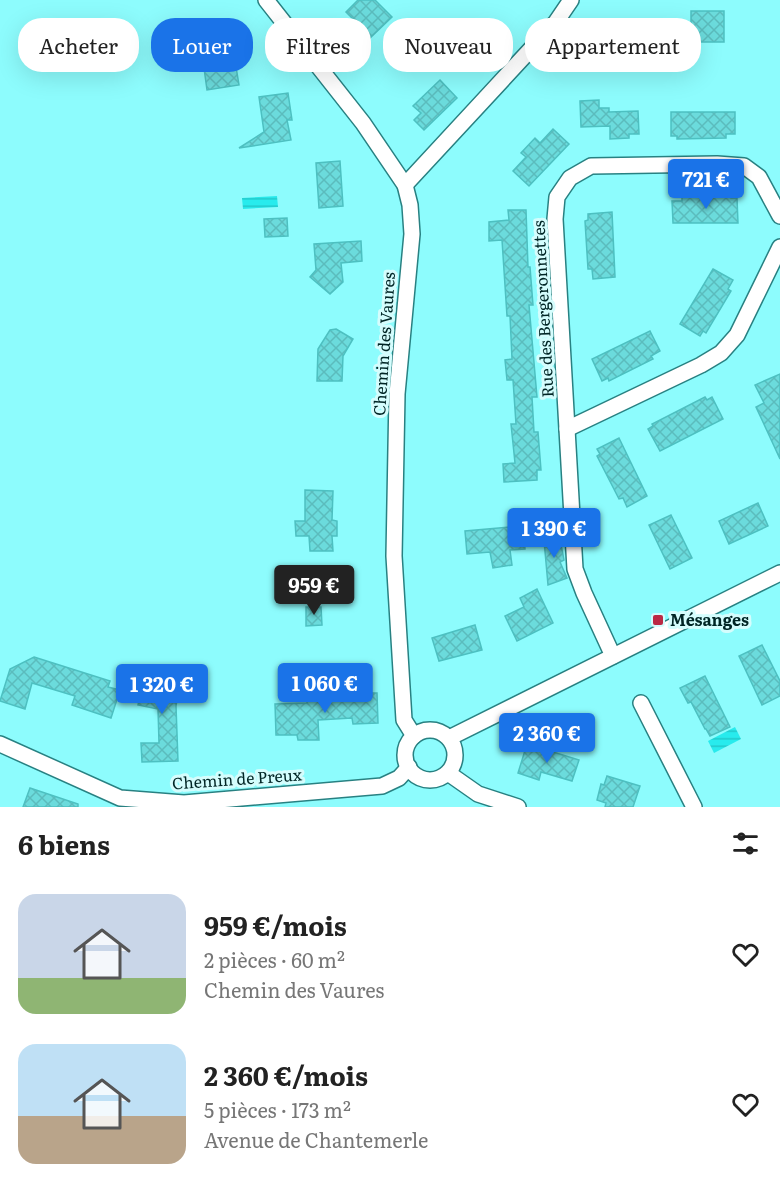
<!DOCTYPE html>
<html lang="fr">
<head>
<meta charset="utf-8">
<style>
  :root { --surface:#fff; --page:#f6f6f6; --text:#222; --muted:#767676; --accent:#1a73e8 }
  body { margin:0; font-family:Literata,serif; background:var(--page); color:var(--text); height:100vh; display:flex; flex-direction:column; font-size:22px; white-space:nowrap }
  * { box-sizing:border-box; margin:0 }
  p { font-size:20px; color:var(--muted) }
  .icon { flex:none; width:33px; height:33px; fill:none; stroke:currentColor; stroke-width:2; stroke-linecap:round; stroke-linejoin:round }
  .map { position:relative; height:807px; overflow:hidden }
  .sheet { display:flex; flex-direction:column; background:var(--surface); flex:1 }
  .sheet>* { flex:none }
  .banner { position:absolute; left:18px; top:18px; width:744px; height:54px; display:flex; gap:12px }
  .price { position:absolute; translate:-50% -51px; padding:0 14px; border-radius:6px; background:var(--accent); color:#fff; font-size:20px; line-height:39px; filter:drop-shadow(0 2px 3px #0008) }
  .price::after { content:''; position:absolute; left:50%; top:36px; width:18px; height:14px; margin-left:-9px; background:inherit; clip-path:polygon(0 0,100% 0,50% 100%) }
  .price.on { background:#222; color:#fff }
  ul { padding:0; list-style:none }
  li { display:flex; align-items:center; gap:18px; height:150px; padding:0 18px }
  li span { display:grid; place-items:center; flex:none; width:168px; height:120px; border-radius:18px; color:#555 }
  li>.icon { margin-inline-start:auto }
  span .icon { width:72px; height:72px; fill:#fffc; stroke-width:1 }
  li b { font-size:26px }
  h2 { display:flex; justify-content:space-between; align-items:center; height:72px; padding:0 18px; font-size:26px }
  .pill { padding:0 21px; border-radius:24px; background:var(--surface); box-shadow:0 6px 24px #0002; font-size:21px; line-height:54px }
  .pill.on { background:var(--accent); color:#fff }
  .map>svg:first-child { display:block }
  .water { fill:url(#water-rules) }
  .building { fill:url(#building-cross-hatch); stroke:#4dc0c1; stroke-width:1.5 }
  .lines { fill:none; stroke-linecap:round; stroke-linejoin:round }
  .street-casing { stroke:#288182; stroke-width:18 }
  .street { stroke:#fff; stroke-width:15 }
  .poi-dot { fill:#bb2a45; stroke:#d5fdfd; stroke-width:2 }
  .labels { text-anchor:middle; stroke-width:6; stroke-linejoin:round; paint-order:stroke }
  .street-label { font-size:16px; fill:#002525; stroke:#d5fdfd }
  .poi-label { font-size:16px; font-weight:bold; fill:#002525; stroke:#d5fdfd; text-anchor:start }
</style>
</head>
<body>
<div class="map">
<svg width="780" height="807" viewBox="0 0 780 807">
  <defs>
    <pattern id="water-rules" width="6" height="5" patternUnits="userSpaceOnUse" patternTransform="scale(1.5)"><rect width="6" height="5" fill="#28ebed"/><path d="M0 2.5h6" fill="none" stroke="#22c9cb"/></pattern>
    <pattern id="building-cross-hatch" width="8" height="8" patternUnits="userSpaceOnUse" patternTransform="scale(1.5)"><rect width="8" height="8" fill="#6bdbdc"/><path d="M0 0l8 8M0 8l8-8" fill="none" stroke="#5bbcbd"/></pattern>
  </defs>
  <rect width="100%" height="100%" fill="#8dfcfd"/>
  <!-- water -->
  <g class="water">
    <path d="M277 196 278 207 243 209 242 198Z"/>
    <path d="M735 727 741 739 714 753 708 741Z"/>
  </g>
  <!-- building -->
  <g class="building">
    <path d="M358 0H375L392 17 368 40 355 26 358 24 346 12Z"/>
    <path d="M691 11H724V42H680V54H629V27H691Z"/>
    <path d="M226 24 229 44 232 43 239 85 207 90 204 68H207L201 28Z"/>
    <path d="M440 80 457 98 424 130 414 120 421 113 413 106Z"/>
    <path d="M288 93 292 120H287L291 140 239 148 264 132 259 97Z"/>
    <path d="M599 100V108H609V112L638 111 639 134H629V138L610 139V126L581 127 580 101Z"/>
    <path d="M671 112H735V134H726V138L677 139V136H671Z"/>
    <path d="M553 129 569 144 529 186 513 171 526 157 521 153 535 138 540 143Z"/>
    <path d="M340 161 343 206 319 208 316 163Z"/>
    <path d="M731 195V198H737L738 223H673L672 201H682V197Z"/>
    <path d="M508 210H526L528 267H530L533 305H529L537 397H532L534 432H538L541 470H537V480L504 482 503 464 515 463 511 424H516L513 380H507L505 360 512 359 510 316H507L502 240 489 241V222L509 220Z"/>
    <path d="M612 212 615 277 593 279 592 269H588L585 221 588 220V214Z"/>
    <path d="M287 218 288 236 265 237 264 219Z"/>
    <path d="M361 241 362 261 341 263 343 282 330 294 310 277 316 270 314 244Z"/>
    <path d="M713 269 733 280 728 289 731 291 706 333 703 331 700 336 680 324Z"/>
    <path d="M336 329 353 339 343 356 342 381H317L318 349 330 330Z"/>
    <path d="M650 331 660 351 651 356 653 359 609 381 608 378 602 381 592 359Z"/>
    <path d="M780 374V459L756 407 764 403 755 385Z"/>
    <path d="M705 397 707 400 712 397 723 419 660 451 648 429 653 426 652 424Z"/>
    <path d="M619 438 647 496 627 507 623 498 619 499 597 456 600 454 597 449Z"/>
    <path d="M305 490 333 491 332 520 337 521V536H332L333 551H310L309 536H296L295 521H305Z"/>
    <path d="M758 503 768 526 729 544 719 521Z"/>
    <path d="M671 515 692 558 670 569 649 525Z"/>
    <path d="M523 526 525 549 510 550 512 565 493 568 490 552 467 554 465 531Z"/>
    <path d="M546 528 551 540 560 539 564 560 560 562 567 578 548 585 543 529Z"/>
    <path d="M537 589 553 623 517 641 505 616 524 607 520 598Z"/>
    <path d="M306 607H321L322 625 306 626Z"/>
    <path d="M475 625 482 650 439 661 432 638Z"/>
    <path d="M762 645 780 681V696L762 705 739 656Z"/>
    <path d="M34 657 110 681 108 687 120 690 111 718 72 705 75 696 32 683 25 709 0 701 10 669Z"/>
    <path d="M147 669 181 675 176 706 178 761 142 762 141 743H159L158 709 138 705Z"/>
    <path d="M705 676 730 727 710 736 706 729H705L691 702 688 703 680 688Z"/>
    <path d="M351 689H365L366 693H377L378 723 353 724 352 718 318 720 319 740H298L297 735H276L275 704 307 703V701L351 696Z"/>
    <path d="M527 744 579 760 572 781 541 772 539 780 518 773Z"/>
    <path d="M607 776 640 786 633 807H605L606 803 597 800 601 784 604 785Z"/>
    <path d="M30 788 78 804V807H23Z"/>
  </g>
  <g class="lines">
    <defs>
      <g id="street">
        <path d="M266 0 363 123 405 185 410 205 412 234 397 394 394 556 404 720 414 736"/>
        <path d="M405 185 556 22 571 0"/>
        <path d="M567 429 701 365 721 353 737 335 780 247"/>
        <path d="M613 656 584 593 575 569 555 219 557 197 570 178 591 166 717 164 744 166 759 177 780 216"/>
        <path d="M641 703 694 807"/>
        <circle cx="430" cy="755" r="25"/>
        <path d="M449 738 780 573"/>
        <path d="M0 744 120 798 184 803 382 786 399 778 409 767"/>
        <path d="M448 773 478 794 518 807"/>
      </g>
    </defs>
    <!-- street casing -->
    <use href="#street" class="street-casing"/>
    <!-- street -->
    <use href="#street" class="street"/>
  </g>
  <!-- markers -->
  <rect class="poi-dot" x="652" y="614" width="12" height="12" rx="3"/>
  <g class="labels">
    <!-- street labels -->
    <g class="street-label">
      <text transform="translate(543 309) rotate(-93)" y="6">Rue des Bergeronnettes</text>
      <text transform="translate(384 344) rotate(-86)" y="6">Chemin des Vaures</text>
      <text transform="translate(237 779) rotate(-4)" y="6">Chemin de Preux</text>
    </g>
    <!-- poi labels -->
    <g class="poi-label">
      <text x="670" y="626">Mésanges</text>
    </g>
  </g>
</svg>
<b class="price" style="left:706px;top:210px">721 €</b>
<b class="price" style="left:554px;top:559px">1 390 €</b>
<b class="price on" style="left:314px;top:616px">959 €</b>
<b class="price" style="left:325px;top:714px">1 060 €</b>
<b class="price" style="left:162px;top:715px">1 320 €</b>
<b class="price" style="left:547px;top:764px">2 360 €</b>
<div class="banner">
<a class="pill">Acheter</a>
<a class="pill on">Louer</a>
<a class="pill">Filtres</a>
<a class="pill">Nouveau</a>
<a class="pill">Appartement</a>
</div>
</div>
<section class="sheet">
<h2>6 biens<svg class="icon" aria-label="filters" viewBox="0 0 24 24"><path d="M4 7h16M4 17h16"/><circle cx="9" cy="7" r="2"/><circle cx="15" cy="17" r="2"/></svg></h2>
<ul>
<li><span style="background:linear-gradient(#c9d6e8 70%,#8fb573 0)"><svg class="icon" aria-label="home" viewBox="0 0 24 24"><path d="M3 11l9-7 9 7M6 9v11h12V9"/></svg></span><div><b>959 €/mois</b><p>2 pièces · 60 m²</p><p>Chemin des Vaures</p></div><svg class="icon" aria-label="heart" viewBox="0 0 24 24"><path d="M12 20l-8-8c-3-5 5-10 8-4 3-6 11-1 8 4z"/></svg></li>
<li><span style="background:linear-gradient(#bfe0f5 60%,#b9a48a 0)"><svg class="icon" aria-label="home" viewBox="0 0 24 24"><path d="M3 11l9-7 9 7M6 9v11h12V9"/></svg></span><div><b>2 360 €/mois</b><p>5 pièces · 173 m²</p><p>Avenue de Chantemerle</p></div><svg class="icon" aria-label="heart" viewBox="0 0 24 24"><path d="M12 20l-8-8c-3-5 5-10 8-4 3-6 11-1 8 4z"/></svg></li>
</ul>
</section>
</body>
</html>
